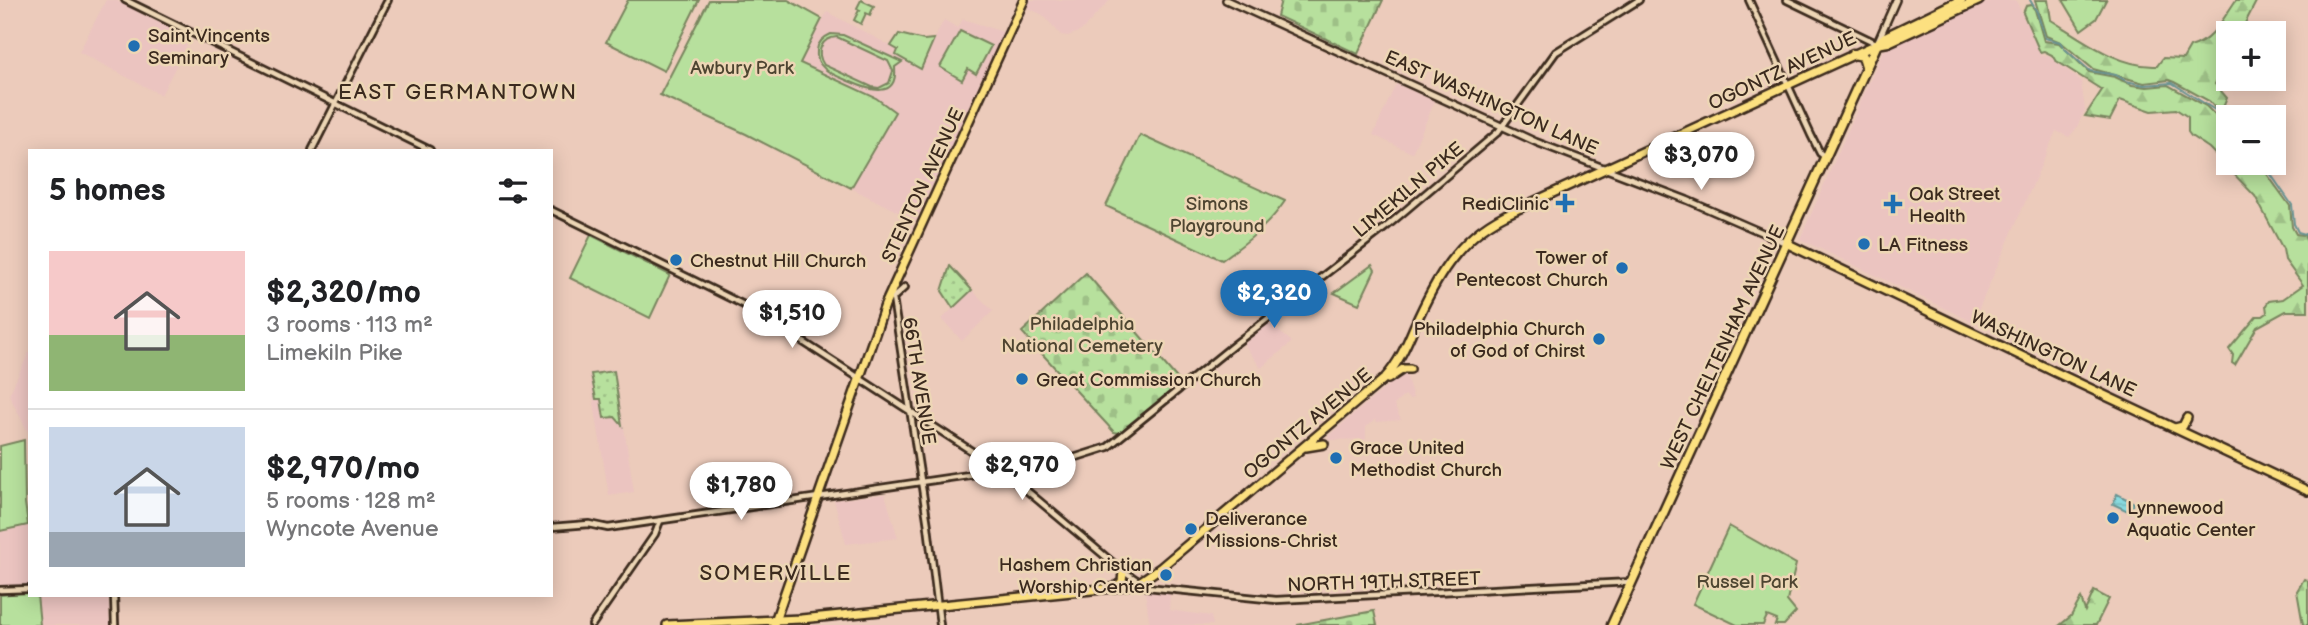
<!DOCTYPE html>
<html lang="en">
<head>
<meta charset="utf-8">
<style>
  :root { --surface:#fff; --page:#f6f6f6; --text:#202124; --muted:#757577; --line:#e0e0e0; --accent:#1f6fb2 }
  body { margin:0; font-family:"Balsamiq Sans",sans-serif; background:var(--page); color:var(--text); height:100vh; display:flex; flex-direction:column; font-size:26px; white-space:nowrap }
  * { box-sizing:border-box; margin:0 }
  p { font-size:23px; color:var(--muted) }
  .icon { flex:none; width:38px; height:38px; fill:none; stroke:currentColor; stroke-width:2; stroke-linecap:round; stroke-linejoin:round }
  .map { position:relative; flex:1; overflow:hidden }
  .side { position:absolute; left:28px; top:149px; width:525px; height:448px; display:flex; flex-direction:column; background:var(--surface); border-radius:0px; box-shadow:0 4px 18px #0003 }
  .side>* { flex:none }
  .buttons { position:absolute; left:2216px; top:21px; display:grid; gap:14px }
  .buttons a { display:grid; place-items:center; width:70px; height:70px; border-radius:0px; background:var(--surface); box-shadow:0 4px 18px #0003; font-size:35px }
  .price { position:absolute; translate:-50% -60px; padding:0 16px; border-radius:24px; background:#fff; color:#222; font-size:23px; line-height:46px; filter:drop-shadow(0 2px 4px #0008) }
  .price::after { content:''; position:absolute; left:50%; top:42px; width:21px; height:16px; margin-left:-10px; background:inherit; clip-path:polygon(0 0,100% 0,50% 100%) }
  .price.active { background:var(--accent); color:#fff }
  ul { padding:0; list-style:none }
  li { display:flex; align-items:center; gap:21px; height:175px; padding:0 21px }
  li+li { border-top:2px solid var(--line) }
  li span { display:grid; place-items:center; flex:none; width:196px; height:140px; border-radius:0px; color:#555 }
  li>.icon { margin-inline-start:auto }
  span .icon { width:84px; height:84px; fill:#fffc; stroke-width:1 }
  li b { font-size:30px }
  h2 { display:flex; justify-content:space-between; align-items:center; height:84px; padding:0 21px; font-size:30px }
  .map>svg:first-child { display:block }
  .built { fill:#ebc4c0 }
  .grass { fill:url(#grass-dots); stroke:#79855e; stroke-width:2 }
  .forest { fill:url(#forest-firs); stroke:#79855e; stroke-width:2 }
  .cemetery { fill:url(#cemetery-stones); stroke:#79855e; stroke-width:2 }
  .green { fill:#b7e09d; stroke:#79855e; stroke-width:2; fill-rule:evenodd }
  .water { fill:url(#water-rules); stroke:#699492; stroke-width:2 }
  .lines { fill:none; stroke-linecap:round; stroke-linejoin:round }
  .stream { stroke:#699492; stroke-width:2 }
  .tertiary-casing { stroke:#3b2a1e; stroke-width:10 }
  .secondary-casing { stroke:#3b2a1e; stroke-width:10 }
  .primary-casing { stroke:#3b2a1e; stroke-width:12 }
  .trunk-casing { stroke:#3b2a1e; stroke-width:13 }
  .tertiary { stroke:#edd6b5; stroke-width:4.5 }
  .secondary { stroke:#edd6b5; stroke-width:5 }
  .primary { stroke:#fce080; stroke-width:7 }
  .trunk { stroke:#fce080; stroke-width:8 }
  .poi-dot { fill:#1f6fb2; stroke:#edd6b5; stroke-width:2.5 }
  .labels { text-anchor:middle; stroke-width:5; stroke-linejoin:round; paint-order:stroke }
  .poi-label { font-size:19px; fill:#3b2a1e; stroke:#edd6b5; text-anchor:start }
  .park-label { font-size:19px; fill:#4e4531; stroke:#edd6b5 }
  .street-label { font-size:19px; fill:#3b2a1e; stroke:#edd6b5 }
  .neighbourhood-label { font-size:21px; letter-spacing:2px; fill:#3b2a1e; stroke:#edd6b5 }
</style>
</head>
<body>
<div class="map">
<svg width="2308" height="625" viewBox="0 0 2308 625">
  <defs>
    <pattern id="grass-dots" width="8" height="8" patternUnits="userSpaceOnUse" patternTransform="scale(1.75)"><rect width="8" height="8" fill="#b7e09d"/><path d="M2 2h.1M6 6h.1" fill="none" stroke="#9ec087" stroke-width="1.8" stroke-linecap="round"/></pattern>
    <pattern id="forest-firs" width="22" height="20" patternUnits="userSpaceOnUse" patternTransform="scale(1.75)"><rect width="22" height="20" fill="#b7e09d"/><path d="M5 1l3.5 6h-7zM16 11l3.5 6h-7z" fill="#9ec087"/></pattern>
    <pattern id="cemetery-stones" width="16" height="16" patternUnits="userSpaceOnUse" patternTransform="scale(1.75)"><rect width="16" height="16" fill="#b7e09d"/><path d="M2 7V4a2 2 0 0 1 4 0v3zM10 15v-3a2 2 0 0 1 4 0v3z" fill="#9ec087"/></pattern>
    <pattern id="water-rules" width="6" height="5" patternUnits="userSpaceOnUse" patternTransform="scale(1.75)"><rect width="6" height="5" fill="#88dadf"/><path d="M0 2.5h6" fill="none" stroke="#76bbbf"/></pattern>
  </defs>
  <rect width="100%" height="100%" fill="#eccbbb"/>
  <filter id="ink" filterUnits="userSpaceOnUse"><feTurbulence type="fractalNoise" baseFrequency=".0143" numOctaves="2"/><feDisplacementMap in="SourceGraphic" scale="14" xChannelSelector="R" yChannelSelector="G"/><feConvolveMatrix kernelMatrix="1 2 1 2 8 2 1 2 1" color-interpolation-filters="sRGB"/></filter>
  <g filter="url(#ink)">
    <!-- built -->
    <g class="built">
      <path d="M106 0H115L190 39 161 95 79 52Z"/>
      <path d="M1029 0H1110L1081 31 1068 36 1061 35 1043 15 1026 7Z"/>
      <path d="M1992 0H2016L2041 56 2048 55 2081 81 2085 110 2076 129 2069 137 2056 131 1973 322 1800 239 1883 51Z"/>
      <path d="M827 12 891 46 899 34 924 40 934 39 944 20 958 28 963 19 1003 32 916 221 851 188 895 112 876 98 799 63Z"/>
      <path d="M1396 84 1435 101 1412 153 1373 135Z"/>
      <path d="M972 290 993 311 962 341 942 319Z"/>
      <path d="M1269 323 1292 342 1261 368 1244 344Z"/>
      <path d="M30 350V505L29 434 9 395Z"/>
      <path d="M615 369 634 492 609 496 589 373Z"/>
      <path d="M1405 371 1413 398 1409 399 1405 395 1394 405 1401 420 1377 422 1375 420 1366 427V439L1329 440 1328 436Z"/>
      <path d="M885 494 898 538 846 544 834 500Z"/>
      <path d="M30 525V595H108L110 625H0V532Z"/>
      <path d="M1145 592 1170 594 1169 610 1211 616 1213 625H1150Z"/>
    </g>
    <!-- grass -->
    <g class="grass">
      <path d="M950 266 972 290 953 308 942 291Z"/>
      <path d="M614 371 622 425 615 417 604 418 601 399H596L591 374Z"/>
    </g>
    <!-- forest -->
    <g class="forest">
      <path d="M2035 0H2048L2051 20C2082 39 2119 68 2157 66L2163 58 2183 59 2190 47C2212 42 2224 17 2236 0H2257L2240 33H2228V57L2215 84 2227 98 2222 110 2228 117 2225 129 2218 111 2209 101 2174 82 2169 80 2144 83 2093 69 2061 42 2046 36Z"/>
      <path d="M2031 5 2035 10 2044 41 2059 43 2089 72 2115 77 2132 85 2147 87 2168 85 2206 106 2215 115 2228 142V163H2259L2290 206 2292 227 2296 234 2304 235 2308 244V311H2286L2257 327 2235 365 2232 363 2233 355 2229 349 2257 316H2263L2267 313 2266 305 2269 301 2283 299 2303 285 2285 260 2283 249 2255 196 2209 148 2191 136 2188 132V117L2176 109 2152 111 2120 100 2110 120 2085 116 2102 90 2055 60 2052 55 2044 51 2040 52 2023 13 2026 6Z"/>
      <path d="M2304 579 2308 581V625H2303L2297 591Z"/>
      <path d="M2094 591 2109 599 2096 625H2060L2071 616 2081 598 2085 611Z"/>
    </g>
    <!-- cemetery -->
    <g class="cemetery">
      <path d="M1281 0H1383L1358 54 1277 16Z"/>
      <path d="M1086 273 1181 383 1120 433 1114 432 1022 332Z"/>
      <path d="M1374 611 1377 625H1297Z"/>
    </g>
    <!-- green -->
    <g class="green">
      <path d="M628 0H699L664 71 606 42Z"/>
      <path d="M709 0H788L822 19 800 63 876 98 895 112 851 188 746 134 660 95Z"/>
      <path d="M861 0 874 6 870 15 866 13 861 24 854 20 859 10 861 11 857 8Z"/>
      <path d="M2063 0H2106L2096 19 2081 30Z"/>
      <path d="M960 31 991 46 976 74 968 69 962 80 940 67Z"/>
      <path d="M831 34 843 35 902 62 895 67C898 100 869 90 851 82 838 76 814 70 817 50 818 42 824 37 831 34ZM837 37 888 61 893 71 889 83 879 88 872 87 824 65C815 52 821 38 837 37Z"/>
      <path d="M899 34 924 40 934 39 921 69 896 55 898 50 891 46Z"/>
      <path d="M1140 135 1285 201C1268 226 1247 242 1222 260L1106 206Z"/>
      <path d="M591 235 670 275 650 318 570 278Z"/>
      <path d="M1372 265 1375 270 1359 304 1334 293Z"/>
      <path d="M24 440 25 503 28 525 0 531V446Z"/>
      <path d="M1729 526 1796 564 1787 601 1796 612 1784 625H1775L1777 620 1767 616 1763 625H1737L1693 604Z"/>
      <path d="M30 592V595H37L40 625H0V595Z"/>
    </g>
    <!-- water -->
    <path class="water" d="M2117 494 2134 503 2130 512 2113 504Z"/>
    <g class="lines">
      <!-- stream -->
      <g class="stream">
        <path d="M2030 0 2037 12 2045 38 2060 42 2065 49 2090 71 2116 75 2126 81 2144 85 2172 83 2215 110 2228 140"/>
        <path d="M2263 163 2292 205 2294 224 2298 232 2305 234 2308 240"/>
      </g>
      <defs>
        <g id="tertiary">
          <path d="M125 0 430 150"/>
          <path d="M1749 0 1811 135 1820 153 1825 157"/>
          <path d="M1787 0 1876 43"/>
          <path d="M312 150 388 0"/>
          <path d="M551 210 754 310 1007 474 1118 567 1147 587 1276 600 1631 582"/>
          <path d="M892 292 928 526 940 625"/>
          <path d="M894 297 905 287"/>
          <path d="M551 527 589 524 608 528 1064 461 1108 447 1235 344 1386 227 1498 132 1556 52 1639 0"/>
          <path d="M0 590 30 589"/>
          <path d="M114 595 115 625"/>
          <path d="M592 625 655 534 660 521"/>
        </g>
        <g id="secondary">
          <path d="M1226 0 1536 142 1687 200 1786 243"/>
          <path d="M1878 41 1896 0"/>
        </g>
        <g id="primary">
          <path d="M1786 243 2055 372 2308 491"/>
          <path d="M1388 379 1403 369H1410"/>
          <path d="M2175 428 2183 426 2187 418"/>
          <path d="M1306 447 1324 444"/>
          <path d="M1115 587 1122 582 1123 571"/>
          <path d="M774 624 885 305 1024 0"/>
          <path d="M667 625 801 619 1112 588 1138 583 1160 568 1384 379C1398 364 1406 346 1414 327 1435 280 1457 239 1505 215L1877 44"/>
        </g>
        <g id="trunk">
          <path d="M1877 44 1888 42 1979 0"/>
          <path d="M1853 54 1863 56 1866 66"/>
          <path d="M1612 625 1877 44 1885 37 1961 0"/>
        </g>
      </defs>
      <!-- tertiary casing -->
      <use href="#tertiary" class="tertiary-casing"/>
      <!-- secondary casing -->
      <use href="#secondary" class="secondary-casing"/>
      <!-- primary casing -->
      <use href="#primary" class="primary-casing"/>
      <!-- trunk casing -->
      <use href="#trunk" class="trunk-casing"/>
      <!-- tertiary -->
      <use href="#tertiary" class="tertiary"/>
      <!-- secondary -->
      <use href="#secondary" class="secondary"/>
      <!-- primary -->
      <use href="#primary" class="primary"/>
      <!-- trunk -->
      <use href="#trunk" class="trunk"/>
    </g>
  </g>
  <!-- markers -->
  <g class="poi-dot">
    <circle cx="134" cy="46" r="7"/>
    <path d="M1561.5 192.5h7v7h7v7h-7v7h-7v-7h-7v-7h7z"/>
    <path d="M1889.5 193.5h7v7h7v7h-7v7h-7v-7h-7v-7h7z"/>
    <circle cx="1864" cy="244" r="7"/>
    <circle cx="676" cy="260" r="7"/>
    <circle cx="1622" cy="268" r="7"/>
    <circle cx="1599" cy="339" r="7"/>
    <circle cx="1022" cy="379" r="7"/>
    <circle cx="1336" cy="458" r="7"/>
    <circle cx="2113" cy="518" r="7"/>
    <circle cx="1191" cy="529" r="7"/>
    <circle cx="1166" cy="575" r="7"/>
  </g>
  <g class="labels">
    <!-- poi labels -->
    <g class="poi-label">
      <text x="148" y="42">Saint Vincents<tspan x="148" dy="22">Seminary</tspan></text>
      <text x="1909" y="200">Oak Street<tspan x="1909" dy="22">Health</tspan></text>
      <text x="1549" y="210" text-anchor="end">RediClinic</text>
      <text x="1878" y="251">LA Fitness</text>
      <text x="1608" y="264" text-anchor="end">Tower of<tspan x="1608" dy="22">Pentecost Church</tspan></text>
      <text x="690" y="267">Chestnut Hill Church</text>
      <text x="1585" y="335" text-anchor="end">Philadelphia Church<tspan x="1585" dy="22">of God of Chirst</tspan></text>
      <text x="1036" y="386">Great Commission Church</text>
      <text x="1350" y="454">Grace United<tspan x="1350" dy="22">Methodist Church</tspan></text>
      <text x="2127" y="514">Lynnewood<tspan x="2127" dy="22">Aquatic Center</tspan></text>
      <text x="1205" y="525">Deliverance<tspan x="1205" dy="22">Missions-Christ</tspan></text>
      <text x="1152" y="571" text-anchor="end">Hashem Christian<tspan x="1152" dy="22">Worship Center</tspan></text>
    </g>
    <!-- park labels -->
    <g class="park-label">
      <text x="742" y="74">Awbury Park</text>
      <text x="1217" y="210">Simons<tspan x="1217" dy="22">Playground</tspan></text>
      <text x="1082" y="330">Philadelphia<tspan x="1082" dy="22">National Cemetery</tspan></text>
      <text x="1747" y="588">Russel Park</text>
    </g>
    <!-- street labels -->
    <g class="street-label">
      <text transform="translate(1782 70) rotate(-25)" y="7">OGONTZ AVENUE</text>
      <text transform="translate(1492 102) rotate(24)" y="7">EAST WASHINGTON LANE</text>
      <text transform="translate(922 185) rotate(-65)" y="7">STENTON AVENUE</text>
      <text transform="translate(1408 189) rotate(-40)" y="7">LIMEKILN PIKE</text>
      <text transform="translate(1722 347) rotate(-65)" y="7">WEST CHELTENHAM AVENUE</text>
      <text transform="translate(2054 353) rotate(25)" y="7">WASHINGTON LANE</text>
      <text transform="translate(920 381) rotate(81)" y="7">66TH AVENUE</text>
      <text transform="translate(1307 423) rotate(-40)" y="7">OGONTZ AVENUE</text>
      <text transform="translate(1384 581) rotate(-2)" y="7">NORTH 19TH STREET</text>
    </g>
    <!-- neighbourhood labels -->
    <g class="neighbourhood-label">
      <text x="458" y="99">EAST GERMANTOWN</text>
      <text x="776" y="580">SOMERVILLE</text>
    </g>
  </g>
</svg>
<div class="buttons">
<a>+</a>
<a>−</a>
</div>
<b class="price" style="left:1701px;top:192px">$3,070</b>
<b class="price active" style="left:1274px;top:330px">$2,320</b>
<b class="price" style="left:792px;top:350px">$1,510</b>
<b class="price" style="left:1022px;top:502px">$2,970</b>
<b class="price" style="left:741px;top:522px">$1,780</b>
<section class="side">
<h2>5 homes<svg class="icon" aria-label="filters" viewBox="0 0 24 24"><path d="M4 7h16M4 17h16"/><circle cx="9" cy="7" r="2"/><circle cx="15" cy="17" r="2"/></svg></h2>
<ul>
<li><span style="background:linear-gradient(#f6c9c9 60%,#8fb573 0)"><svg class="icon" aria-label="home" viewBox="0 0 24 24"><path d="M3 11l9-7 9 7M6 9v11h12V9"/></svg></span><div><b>$2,320/mo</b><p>3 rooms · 113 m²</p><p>Limekiln Pike</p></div></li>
<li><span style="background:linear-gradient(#c9d6e8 75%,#9aa5b1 0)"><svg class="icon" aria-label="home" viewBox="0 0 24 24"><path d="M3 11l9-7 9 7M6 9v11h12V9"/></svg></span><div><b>$2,970/mo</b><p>5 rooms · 128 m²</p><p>Wyncote Avenue</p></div></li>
</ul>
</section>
</div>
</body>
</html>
